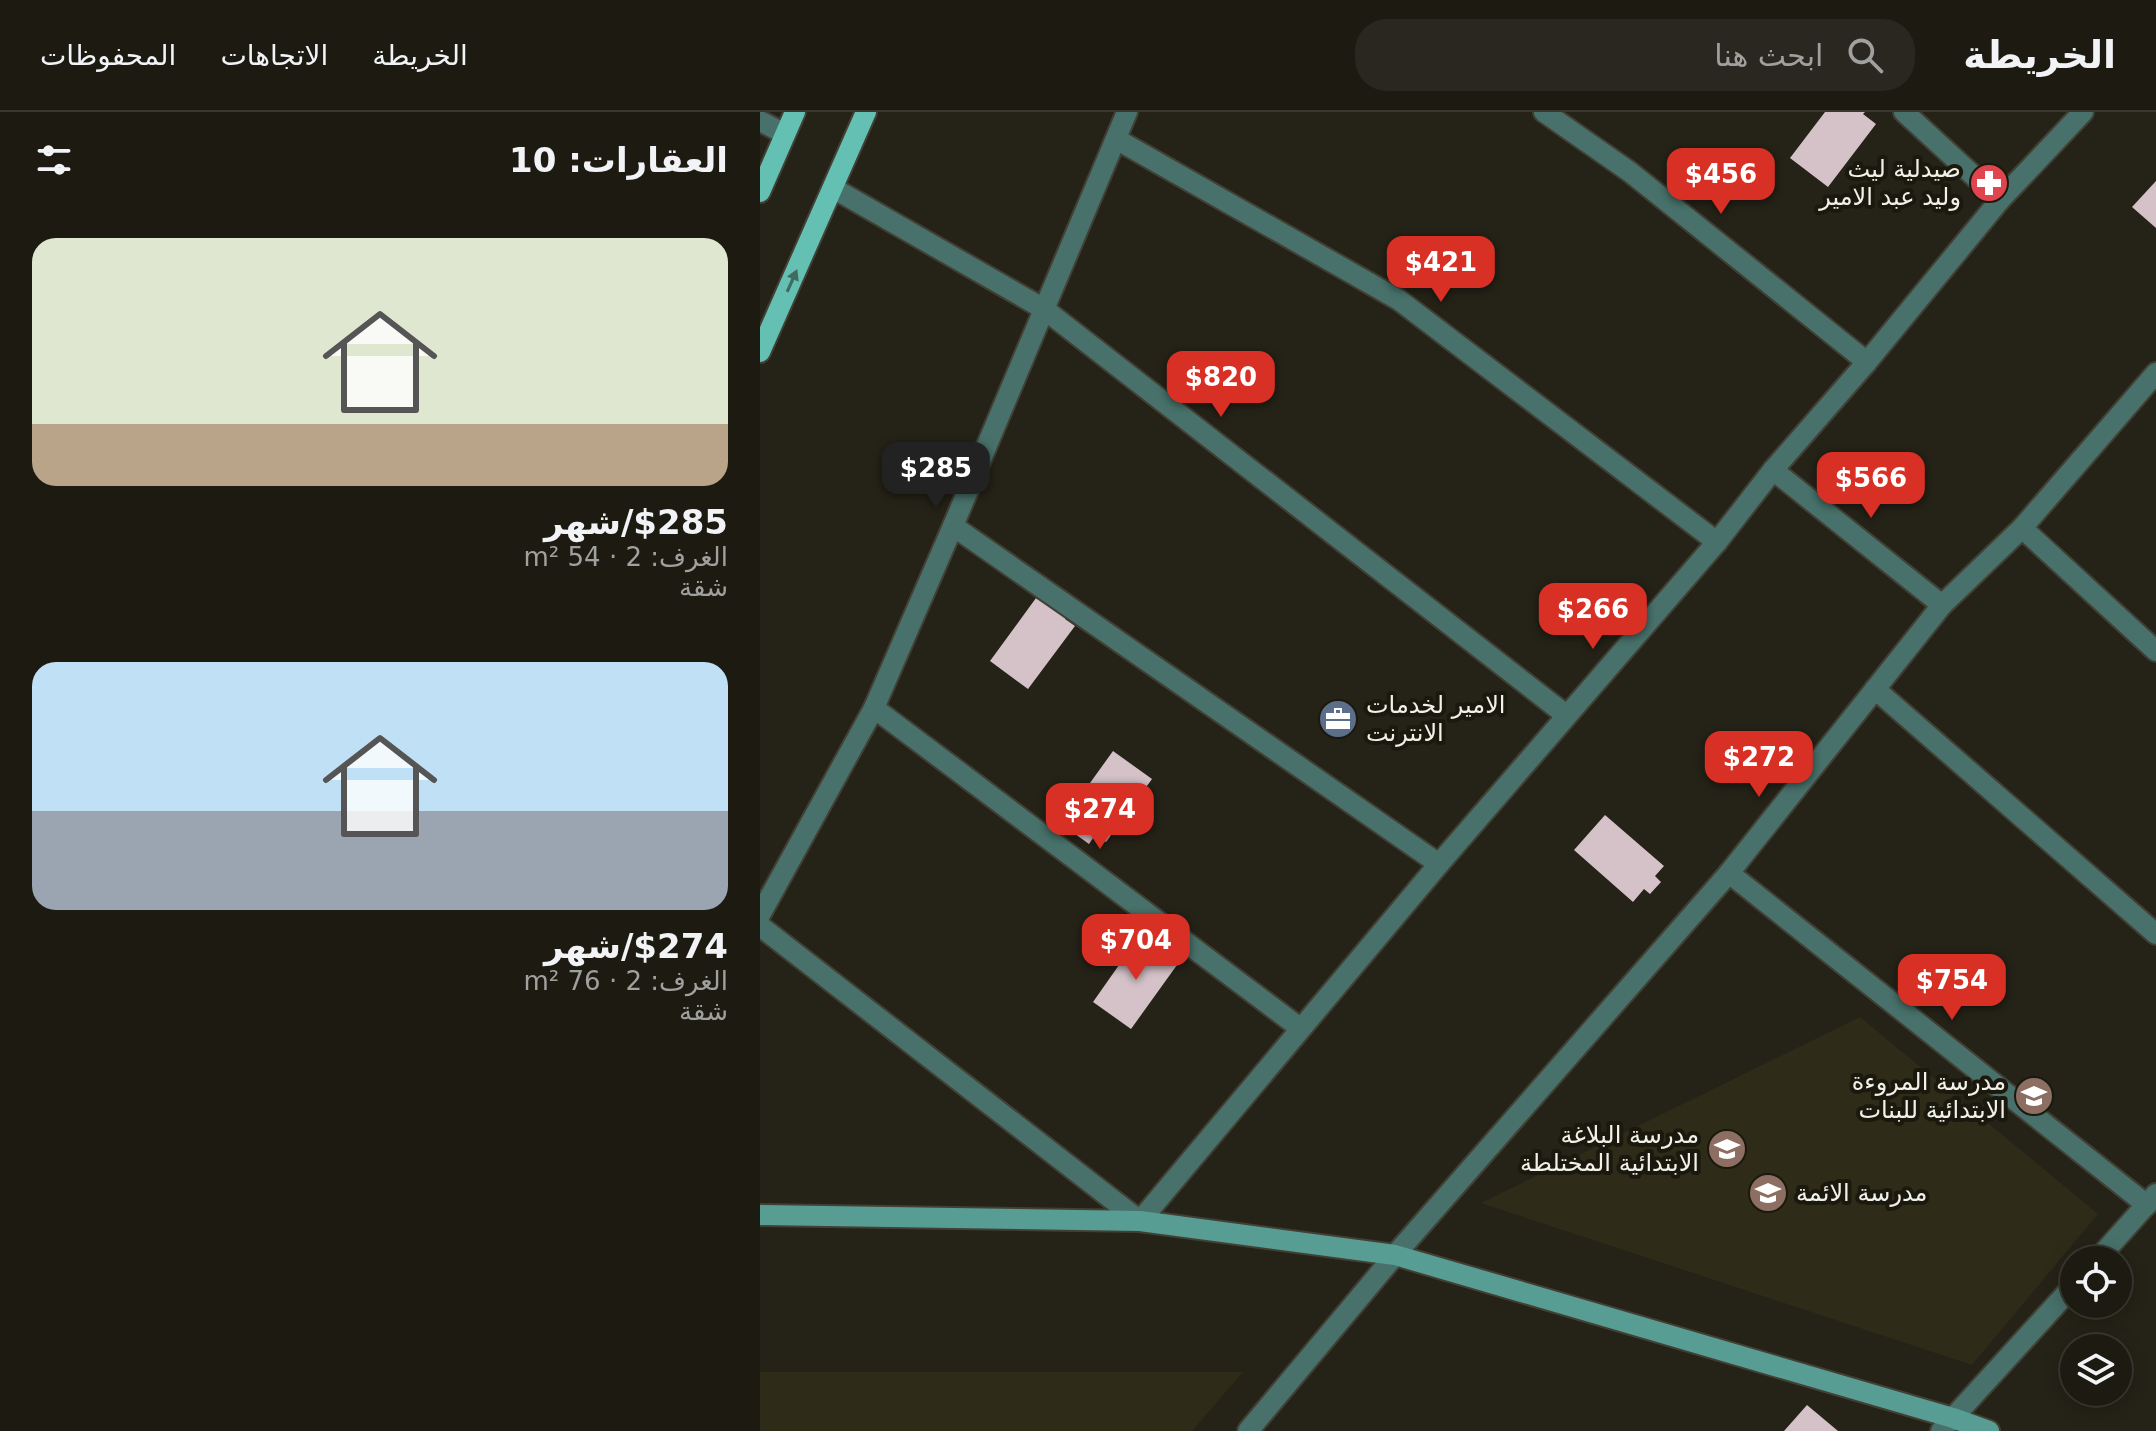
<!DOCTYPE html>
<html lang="ar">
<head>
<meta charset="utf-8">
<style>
  :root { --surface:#1c1a11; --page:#29271f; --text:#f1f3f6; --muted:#a0a19f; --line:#3a3831; --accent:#d93025 }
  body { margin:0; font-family:"DejaVu Sans","Noto Sans Arabic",sans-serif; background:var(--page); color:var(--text); direction:rtl; height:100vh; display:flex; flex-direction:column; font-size:30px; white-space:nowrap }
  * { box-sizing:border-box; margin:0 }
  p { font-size:26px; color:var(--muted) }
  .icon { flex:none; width:44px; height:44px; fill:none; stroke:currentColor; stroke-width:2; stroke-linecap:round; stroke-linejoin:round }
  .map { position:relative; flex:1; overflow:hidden; direction:ltr }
  .drawer { display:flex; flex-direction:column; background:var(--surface); width:760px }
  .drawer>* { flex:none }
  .fabs { position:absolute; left:1300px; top:1134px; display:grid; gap:16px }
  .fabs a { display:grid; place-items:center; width:72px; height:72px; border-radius:50%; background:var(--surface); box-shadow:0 4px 20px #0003,0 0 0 2px var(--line); font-size:40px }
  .price { position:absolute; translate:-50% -68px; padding:0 18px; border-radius:16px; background:var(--accent); color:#fff; font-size:26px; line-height:52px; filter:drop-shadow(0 2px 4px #0008) }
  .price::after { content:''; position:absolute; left:50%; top:48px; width:24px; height:18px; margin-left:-12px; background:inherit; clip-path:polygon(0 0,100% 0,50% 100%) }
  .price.on { background:#222; color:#fff }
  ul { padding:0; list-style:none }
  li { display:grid; align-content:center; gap:16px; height:424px; padding:0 32px }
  li span { display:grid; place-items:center; height:248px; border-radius:24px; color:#555 }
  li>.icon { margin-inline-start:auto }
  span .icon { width:144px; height:144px; fill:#fffc; stroke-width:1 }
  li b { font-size:34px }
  h2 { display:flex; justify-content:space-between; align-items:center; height:96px; padding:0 32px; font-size:34px }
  header { display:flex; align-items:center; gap:48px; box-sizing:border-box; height:112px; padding:0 40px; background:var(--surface); border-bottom:2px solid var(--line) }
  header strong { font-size:38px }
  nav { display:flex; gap:44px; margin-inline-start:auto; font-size:28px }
  .search { width:560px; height:72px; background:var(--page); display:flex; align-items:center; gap:20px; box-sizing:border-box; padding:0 28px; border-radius:32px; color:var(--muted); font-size:30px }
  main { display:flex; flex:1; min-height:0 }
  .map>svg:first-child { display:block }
  .built { fill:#2f2b19 }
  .building { fill:#d4c2c8 }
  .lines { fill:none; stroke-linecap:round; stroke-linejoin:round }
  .street-casing { stroke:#423f34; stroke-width:24 }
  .secondary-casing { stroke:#423f34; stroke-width:24 }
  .primary-casing { stroke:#423f34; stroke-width:24 }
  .street { stroke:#47716a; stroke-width:20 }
  .secondary { stroke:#589d93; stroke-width:20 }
  .primary { stroke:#64c0b3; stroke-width:20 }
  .oneway { fill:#406c60 }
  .labels { text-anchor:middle; stroke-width:8; stroke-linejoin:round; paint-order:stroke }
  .poi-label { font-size:24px; fill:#f2f1e9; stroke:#1b190e; text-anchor:end }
</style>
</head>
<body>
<header>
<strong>الخريطة</strong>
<div class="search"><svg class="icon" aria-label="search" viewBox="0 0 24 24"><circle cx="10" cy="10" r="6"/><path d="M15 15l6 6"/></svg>ابحث هنا</div>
<nav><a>الخريطة</a><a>الاتجاهات</a><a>المحفوظات</a></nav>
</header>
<main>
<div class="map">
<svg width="1396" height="1319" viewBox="0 0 1396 1319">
  <rect width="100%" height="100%" fill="#252217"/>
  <!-- built -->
  <g class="built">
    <path d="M1100 905 1338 1102 1212 1253 721 1091Z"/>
    <path d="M0 1260H483L432 1319H0Z"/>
  </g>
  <!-- building -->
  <g class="building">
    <path d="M1065 0H1105L1103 2 1116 12 1068 75 1030 46Z"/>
    <path d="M1396 69V116L1372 95Z"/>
    <path d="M293 485 311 498 305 507 315 514 268 577 230 549 276 486 287 493Z"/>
    <path d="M353 639 392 667 346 730 335 723 329 732 311 719 317 710 307 703Z"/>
    <path d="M845 703 904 754 895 764 901 770 890 782 884 777 873 790 814 738Z"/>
    <path d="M378 826 390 833 394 827 408 837 404 843 417 853 371 917 333 890Z"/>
    <path d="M1047 1293 1078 1319H1024Z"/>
  </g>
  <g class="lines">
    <defs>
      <g id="street">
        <path d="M784 0 870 60 1107 250"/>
        <path d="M1144 0 1240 88"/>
        <path d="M0 9 25 22"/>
        <path d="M356 27 639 188 957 430"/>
        <path d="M73 76 284 197 806 603"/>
        <path d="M1013 358 1182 493"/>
        <path d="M193 414 679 752"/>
        <path d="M1262 416 1396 539"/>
        <path d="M1115 577 1396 822"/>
        <path d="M114 596 540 916"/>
        <path d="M969 761 1387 1093"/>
        <path d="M0 803 114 596 193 414 367 0"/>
        <path d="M0 814 380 1109 679 752 957 430 1013 358 1107 250 1240 88 1323 0"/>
        <path d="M1337 1148 1396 1082"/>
        <path d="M488 1319 635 1143 969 761 1182 493 1262 416 1396 261"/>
        <path d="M1181 1319 1314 1173"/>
      </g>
      <path id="secondary" d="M0 1103 380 1109 635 1143 1193 1306 1229 1319"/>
      <g id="primary">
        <path d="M0 80 35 0"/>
        <path d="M0 240 106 0"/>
      </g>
    </defs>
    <!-- street casing -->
    <use href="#street" class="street-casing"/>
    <!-- secondary casing -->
    <use href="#secondary" class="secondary-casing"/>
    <!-- primary casing -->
    <use href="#primary" class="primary-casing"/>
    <!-- street -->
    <use href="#street" class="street"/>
    <!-- secondary -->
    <use href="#secondary" class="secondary"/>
    <!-- primary -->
    <use href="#primary" class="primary"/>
  </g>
  <!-- one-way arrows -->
  <defs><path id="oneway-solid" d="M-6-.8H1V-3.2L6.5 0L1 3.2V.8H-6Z" transform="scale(2)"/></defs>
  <use class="oneway" href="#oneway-solid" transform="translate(32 169) rotate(-66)"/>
  <!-- icons -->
  <defs>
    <symbol id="pharmacy-disc" viewBox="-11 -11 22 22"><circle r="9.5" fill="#e0444e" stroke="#1b190e"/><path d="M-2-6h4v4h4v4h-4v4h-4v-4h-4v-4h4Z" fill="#fff"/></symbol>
    <symbol id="office-disc" viewBox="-11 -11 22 22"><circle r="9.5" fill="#5c6f8a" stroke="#1b190e"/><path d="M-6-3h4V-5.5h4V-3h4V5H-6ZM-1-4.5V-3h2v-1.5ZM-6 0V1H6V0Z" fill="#fff"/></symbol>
    <symbol id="school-disc" viewBox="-11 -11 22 22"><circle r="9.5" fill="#8d6e63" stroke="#1b190e"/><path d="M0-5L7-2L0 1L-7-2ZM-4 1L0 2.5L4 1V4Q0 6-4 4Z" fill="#fff"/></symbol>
  </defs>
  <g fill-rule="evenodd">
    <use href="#pharmacy-disc" x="1207" y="49" width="44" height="44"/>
    <use href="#office-disc" x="556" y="585" width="44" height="44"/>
    <use href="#school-disc" x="1252" y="962" width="44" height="44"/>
    <use href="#school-disc" x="945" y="1015" width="44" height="44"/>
    <use href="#school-disc" x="986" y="1059" width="44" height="44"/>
  </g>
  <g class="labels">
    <!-- poi labels -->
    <g class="poi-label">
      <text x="1201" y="65">صيدلية ليث<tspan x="1201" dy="28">وليد عبد الامير</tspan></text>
      <text x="606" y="601" text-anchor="start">الامير لخدمات<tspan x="606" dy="28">الانترنت</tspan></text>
      <text x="1246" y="978">مدرسة المروءة<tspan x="1246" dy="28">الابتدائية للبنات</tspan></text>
      <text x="939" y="1031">مدرسة البلاغة<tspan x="939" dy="28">الابتدائية المختلطة</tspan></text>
      <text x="1036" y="1089" text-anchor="start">مدرسة الائمة</text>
    </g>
  </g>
</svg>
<div class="fabs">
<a><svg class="icon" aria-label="locate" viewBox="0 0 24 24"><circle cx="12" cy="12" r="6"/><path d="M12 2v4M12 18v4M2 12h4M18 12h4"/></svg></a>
<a><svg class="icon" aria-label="layers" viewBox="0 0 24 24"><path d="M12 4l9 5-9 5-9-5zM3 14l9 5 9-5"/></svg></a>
</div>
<b class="price" style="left:961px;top:104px">$456</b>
<b class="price" style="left:681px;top:192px">$421</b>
<b class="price" style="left:461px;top:307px">$820</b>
<b class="price on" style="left:176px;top:398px">$285</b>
<b class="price" style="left:1111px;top:408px">$566</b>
<b class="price" style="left:833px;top:539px">$266</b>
<b class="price" style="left:999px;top:687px">$272</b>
<b class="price" style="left:340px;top:739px">$274</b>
<b class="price" style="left:376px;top:870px">$704</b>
<b class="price" style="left:1192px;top:910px">$754</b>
</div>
<section class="drawer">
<h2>العقارات: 10<svg class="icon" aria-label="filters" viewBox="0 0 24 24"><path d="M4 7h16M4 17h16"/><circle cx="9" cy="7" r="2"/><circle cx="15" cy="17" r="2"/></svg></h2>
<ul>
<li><span style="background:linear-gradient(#dfe7d0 75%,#b9a48a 0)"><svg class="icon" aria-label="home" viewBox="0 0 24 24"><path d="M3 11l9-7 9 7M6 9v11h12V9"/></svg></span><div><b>$285/شهر</b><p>الغرف: 2 · 54 m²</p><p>شقة</p></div></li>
<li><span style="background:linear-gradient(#bfe0f5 60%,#9aa5b1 0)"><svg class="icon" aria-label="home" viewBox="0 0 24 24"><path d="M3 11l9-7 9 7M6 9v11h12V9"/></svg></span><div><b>$274/شهر</b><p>الغرف: 2 · 76 m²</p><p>شقة</p></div></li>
</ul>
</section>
</main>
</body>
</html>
